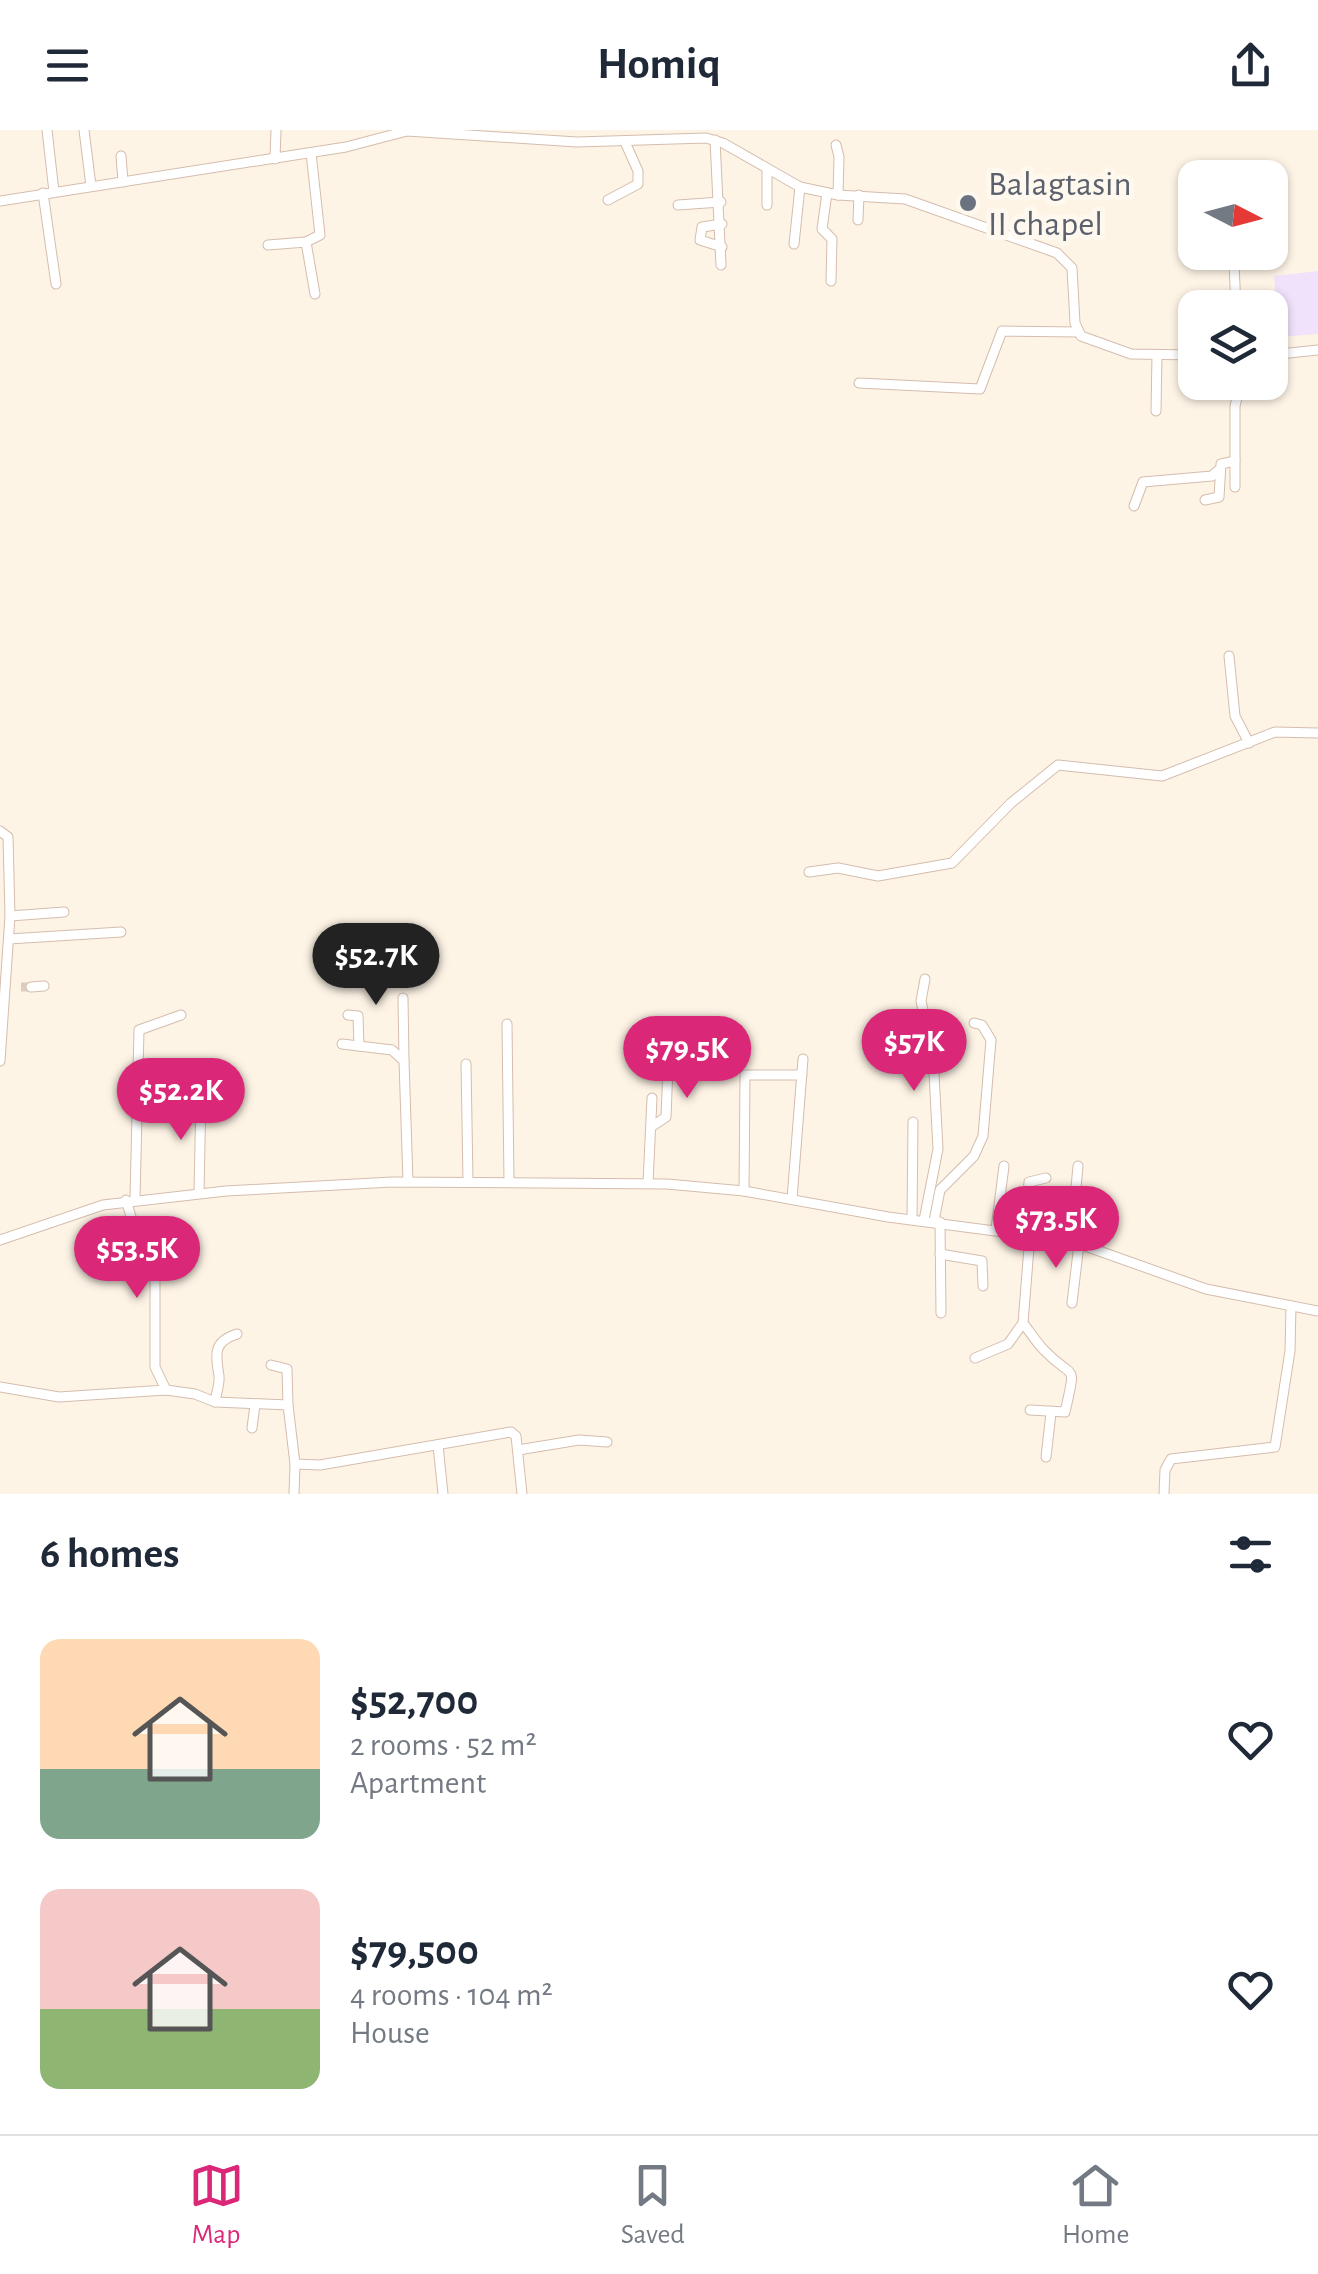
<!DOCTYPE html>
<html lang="en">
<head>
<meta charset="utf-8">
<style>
  :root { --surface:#fff; --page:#f2f2f3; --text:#1f2937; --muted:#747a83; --line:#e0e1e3; --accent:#db2777 }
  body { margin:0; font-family:"Alegreya Sans",sans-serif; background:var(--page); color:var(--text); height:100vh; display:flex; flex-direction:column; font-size:38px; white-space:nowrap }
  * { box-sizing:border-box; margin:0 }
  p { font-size:32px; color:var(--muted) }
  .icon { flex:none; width:55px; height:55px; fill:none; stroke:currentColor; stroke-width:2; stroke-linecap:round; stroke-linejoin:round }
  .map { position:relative; height:1364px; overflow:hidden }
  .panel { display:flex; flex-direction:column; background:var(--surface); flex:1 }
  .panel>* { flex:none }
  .needle { width:65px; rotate:96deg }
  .controls { position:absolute; left:1178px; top:30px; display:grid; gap:20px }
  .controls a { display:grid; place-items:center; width:110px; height:110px; border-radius:20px; background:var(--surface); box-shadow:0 2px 8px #0004; font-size:50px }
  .price { position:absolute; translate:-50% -85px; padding:0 22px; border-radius:35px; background:var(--accent); color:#fff; font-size:32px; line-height:65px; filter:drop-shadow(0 2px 5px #0008) }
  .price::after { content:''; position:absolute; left:50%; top:60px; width:30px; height:22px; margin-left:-15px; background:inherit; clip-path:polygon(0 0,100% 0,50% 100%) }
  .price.active { background:#222; color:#fff }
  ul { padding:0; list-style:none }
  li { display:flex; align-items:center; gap:30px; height:250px; padding:0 40px }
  li span { display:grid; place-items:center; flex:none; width:280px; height:200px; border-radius:20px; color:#555 }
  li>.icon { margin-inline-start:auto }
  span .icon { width:120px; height:120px; fill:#fffc; stroke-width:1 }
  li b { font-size:42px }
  h2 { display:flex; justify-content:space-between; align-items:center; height:120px; padding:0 40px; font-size:42px }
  header { display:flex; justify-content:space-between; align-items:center; height:130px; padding:0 40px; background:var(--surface); font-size:45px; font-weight:600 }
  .dock { display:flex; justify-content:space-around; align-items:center; height:140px; border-top:2px solid var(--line); background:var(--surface); font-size:28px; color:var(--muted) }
  .dock a { display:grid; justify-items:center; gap:5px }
  .dock .active { color:var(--accent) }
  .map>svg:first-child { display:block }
  .education { fill:#f1e2fb }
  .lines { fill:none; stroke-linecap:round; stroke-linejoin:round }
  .minor-tunnel { stroke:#ddcdbe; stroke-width:9; stroke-dasharray:9 4.5; stroke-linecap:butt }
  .minor-casing { stroke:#d4bdad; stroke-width:11 }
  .minor { stroke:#fff; stroke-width:9 }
  .worship-dot { fill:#6b7280; stroke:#fff8ee; stroke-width:4 }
  .labels { text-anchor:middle; stroke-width:10; stroke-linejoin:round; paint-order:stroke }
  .worship-label { font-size:35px; fill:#5b616d; stroke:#fff8ee; text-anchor:start }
</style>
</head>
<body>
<header><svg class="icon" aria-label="menu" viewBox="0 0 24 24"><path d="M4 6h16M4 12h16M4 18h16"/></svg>Homiq<svg class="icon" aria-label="share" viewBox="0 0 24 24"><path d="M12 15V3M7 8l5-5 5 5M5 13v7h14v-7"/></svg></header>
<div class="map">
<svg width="1318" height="1364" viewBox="0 0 1318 1364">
  <rect width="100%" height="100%" fill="#fef4e6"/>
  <!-- education -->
  <path class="education" d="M1318 141V204L1279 207 1274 146Z"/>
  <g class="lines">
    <!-- minor-tunnel -->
    <path class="minor-tunnel" d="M21 857H31"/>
    <defs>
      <g id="minor">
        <path d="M47 0 54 62"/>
        <path d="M84 0 91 56"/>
        <path d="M715 10 721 135"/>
        <path d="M836 15 839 27 838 65"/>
        <path d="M121 26 123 52"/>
        <path d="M275 29 276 0"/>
        <path d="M43 63 56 154"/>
        <path d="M827 63 822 99 832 109 831 151"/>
        <path d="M608 70 638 54V41L625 12"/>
        <path d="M0 71 346 17 407 1 577 12 706 8 723 13 800 57 838 65 905 69 1057 123 1072 138 1075 193 1081 206 1131 224 1195 225"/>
        <path d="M678 75 721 72"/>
        <path d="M767 75V39"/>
        <path d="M858 90 859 65"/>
        <path d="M306 112 320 105 311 23"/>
        <path d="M794 114 800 57"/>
        <path d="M268 115 306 112 315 164"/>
        <path d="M722 117 700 110 702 97 722 94"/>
        <path d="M1234 134 1236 178"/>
        <path d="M1270 225 1318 220"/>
        <path d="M859 253 980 259 1002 201 1078 202"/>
        <path d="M1156 281 1157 225"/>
        <path d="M1235 357V276L1241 252"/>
        <path d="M1205 370 1219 367 1221 334 1235 331"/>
        <path d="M1134 376 1143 352 1212 346 1220 339"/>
        <path d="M1229 526 1235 586 1249 613"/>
        <path d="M0 701 8 707 10 786 0 931"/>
        <path d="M809 742 838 738 878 746 952 733 1011 673 1058 635 1162 646 1275 602 1318 603"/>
        <path d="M10 786 64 782"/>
        <path d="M9 809 121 802"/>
        <path d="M31 857 44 856"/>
        <path d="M403 868 404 931"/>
        <path d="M348 885 358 886 359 916"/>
        <path d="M507 894 509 1051"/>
        <path d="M342 914 392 920 404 931 408 1052"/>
        <path d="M466 934 468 1051"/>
        <path d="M651 997 666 987 669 911"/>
        <path d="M648 1053 652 968"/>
        <path d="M744 1061 745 945H802"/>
        <path d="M199 1063 201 963"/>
        <path d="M135 1069 139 900 181 885"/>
        <path d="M792 1069 803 929"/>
        <path d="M126 1070 141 1120 155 1137V1237L166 1260"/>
        <path d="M912 1089 913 992"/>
        <path d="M924 1090 938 1019 933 925 921 871 925 849"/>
        <path d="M934 1091 940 1060 974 1026 983 1006 991 910 982 895 974 893"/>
        <path d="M940 1092 941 1183"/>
        <path d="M996 1099 1004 1036"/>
        <path d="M1025 1104 1029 1052 1046 1048"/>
        <path d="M0 1110 103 1075 226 1061 392 1052 667 1054 744 1061 888 1087 1071 1111 1206 1159 1318 1181"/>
        <path d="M1071 1111 1078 1036"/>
        <path d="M940 1124 982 1131 983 1156"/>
        <path d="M1072 1173 1079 1114"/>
        <path d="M975 1228 1008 1214 1023 1193"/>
        <path d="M271 1235 287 1239 288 1275"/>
        <path d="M0 1257 59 1267 166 1260 195 1264 215 1272 288 1275 295 1334 294 1364"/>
        <path d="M215 1272C216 1264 220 1254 219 1246 216 1225 212 1212 237 1204"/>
        <path d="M1030 1280 1065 1282C1077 1229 1074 1252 1044 1220 1036 1212 1030 1202 1023 1193L1030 1105"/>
        <path d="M252 1298 255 1275"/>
        <path d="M438 1315 443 1364"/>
        <path d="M518 1320 579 1310 607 1312"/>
        <path d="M1046 1327 1051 1283"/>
        <path d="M295 1334 320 1335 511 1302 516 1306 522 1364"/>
        <path d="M1164 1364 1165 1340 1171 1329 1275 1317 1290 1221 1291 1176"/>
      </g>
    </defs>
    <!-- minor casing -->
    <use href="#minor" class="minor-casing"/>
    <!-- minor -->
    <use href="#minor" class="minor"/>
  </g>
  <!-- markers -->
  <circle class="worship-dot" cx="968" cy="73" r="10"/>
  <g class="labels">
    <!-- worship labels -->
    <g class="worship-label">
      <text x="988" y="65">Balagtasin<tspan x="988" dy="40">II chapel</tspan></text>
    </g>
  </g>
</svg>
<div class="controls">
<a><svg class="needle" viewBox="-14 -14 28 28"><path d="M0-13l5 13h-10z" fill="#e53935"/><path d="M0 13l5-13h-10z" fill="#747a83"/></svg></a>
<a><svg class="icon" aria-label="layers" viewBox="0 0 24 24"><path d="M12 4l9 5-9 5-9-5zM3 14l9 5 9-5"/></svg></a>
</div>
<b class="price active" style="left:376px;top:878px">$52.7K</b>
<b class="price" style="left:914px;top:964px">$57K</b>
<b class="price" style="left:687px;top:971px">$79.5K</b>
<b class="price" style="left:181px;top:1013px">$52.2K</b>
<b class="price" style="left:1056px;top:1141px">$73.5K</b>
<b class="price" style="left:137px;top:1171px">$53.5K</b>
</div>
<section class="panel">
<h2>6 homes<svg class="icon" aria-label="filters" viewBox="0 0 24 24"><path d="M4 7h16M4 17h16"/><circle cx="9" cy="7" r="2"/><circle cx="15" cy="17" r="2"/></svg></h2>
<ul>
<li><span style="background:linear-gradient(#ffd9b3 65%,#7fa58c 0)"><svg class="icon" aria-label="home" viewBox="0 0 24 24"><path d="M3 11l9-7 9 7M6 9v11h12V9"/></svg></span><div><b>$52,700</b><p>2 rooms · 52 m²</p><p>Apartment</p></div><svg class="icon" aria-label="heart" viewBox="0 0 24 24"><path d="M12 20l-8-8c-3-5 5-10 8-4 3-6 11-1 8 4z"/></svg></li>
<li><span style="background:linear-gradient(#f6c9c9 60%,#8fb573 0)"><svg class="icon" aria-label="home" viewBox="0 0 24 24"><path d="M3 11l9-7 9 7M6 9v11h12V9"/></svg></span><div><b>$79,500</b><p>4 rooms · 104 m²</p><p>House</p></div><svg class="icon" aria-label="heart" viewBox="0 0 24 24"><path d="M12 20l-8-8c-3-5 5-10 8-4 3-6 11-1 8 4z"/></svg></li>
</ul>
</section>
<nav class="dock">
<a class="active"><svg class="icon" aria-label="map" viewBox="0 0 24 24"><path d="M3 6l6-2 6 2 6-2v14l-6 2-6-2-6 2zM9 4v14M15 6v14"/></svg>Map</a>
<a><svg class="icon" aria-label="saved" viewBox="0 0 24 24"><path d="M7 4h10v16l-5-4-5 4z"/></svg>Saved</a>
<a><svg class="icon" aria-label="home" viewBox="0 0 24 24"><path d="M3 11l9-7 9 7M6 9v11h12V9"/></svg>Home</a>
</nav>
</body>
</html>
